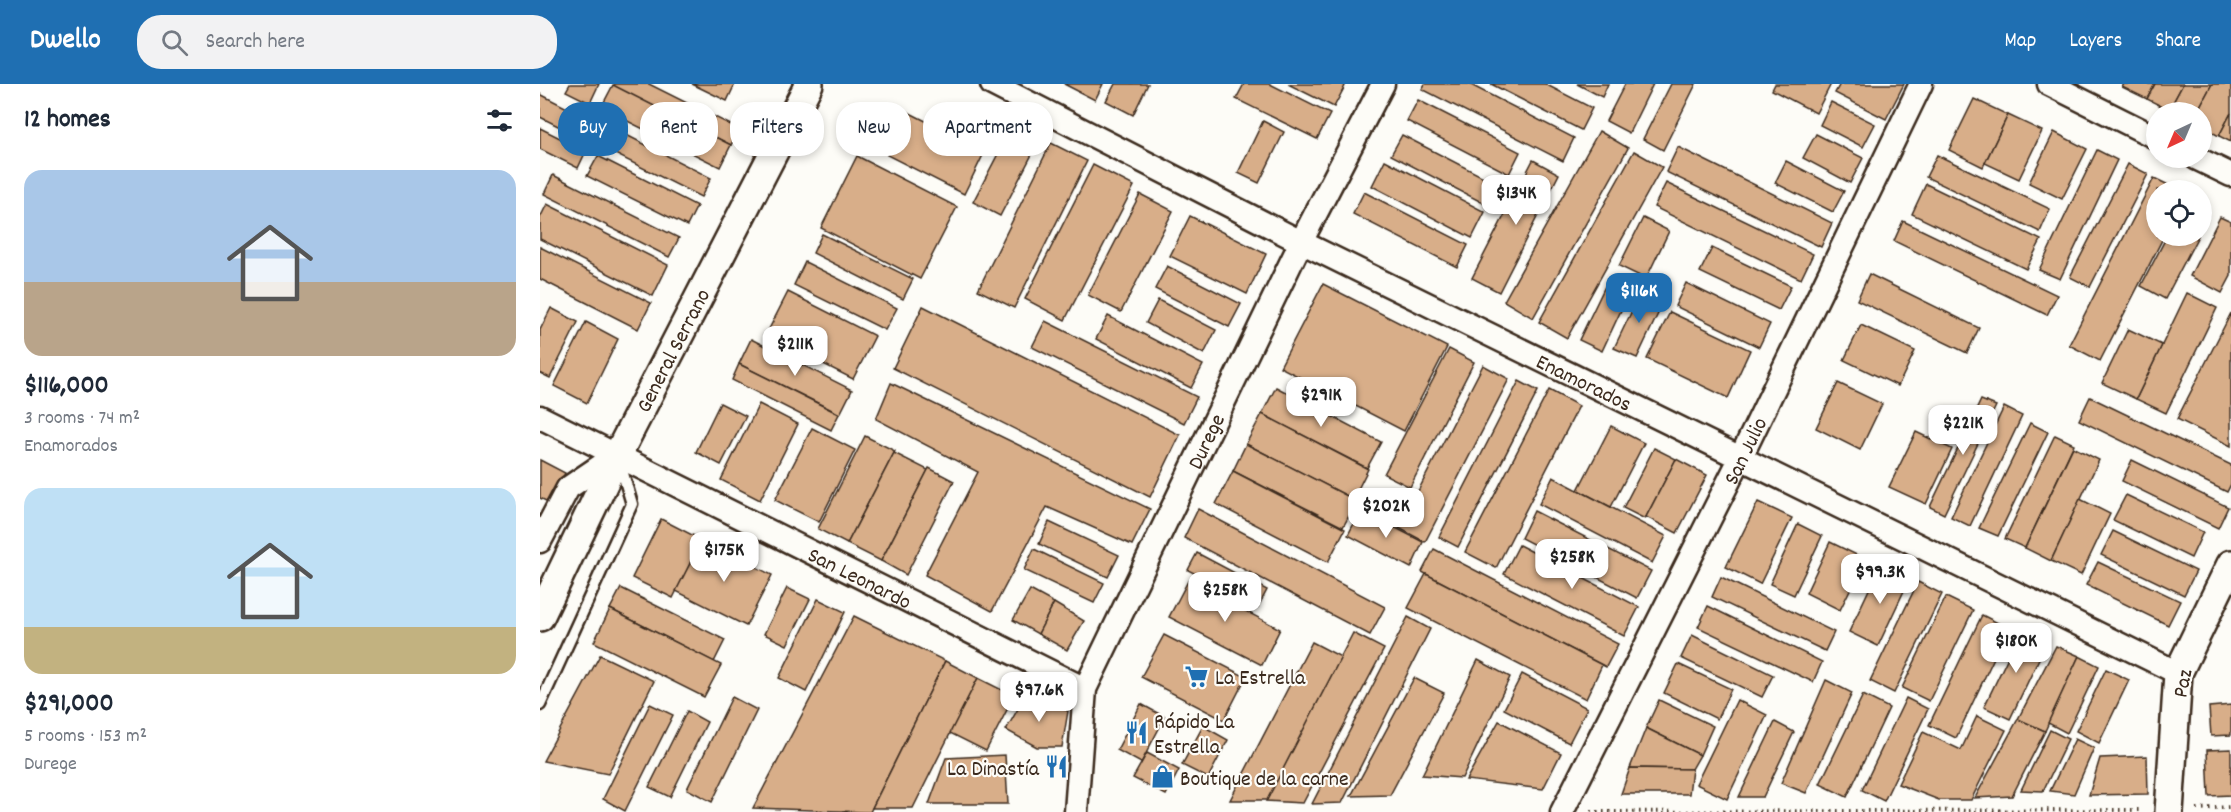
<!DOCTYPE html>
<html lang="en">
<head>
<meta charset="utf-8">
<style>
  :root { --surface:#fff; --page:#f2f2f3; --text:#1f2937; --muted:#747a83; --accent:#1f6fb2 }
  body { margin:0; font-family:Dekko,sans-serif; background:var(--page); color:var(--text); height:100vh; display:flex; flex-direction:column; font-size:22px; white-space:nowrap }
  * { box-sizing:border-box; margin:0 }
  p { font-size:20px; color:var(--muted) }
  .icon { flex:none; width:33px; height:33px; fill:none; stroke:currentColor; stroke-width:2; stroke-linecap:round; stroke-linejoin:round }
  .map { position:relative; flex:1; overflow:hidden }
  .drawer { display:flex; flex-direction:column; background:var(--surface); width:540px }
  .drawer>* { flex:none }
  .banner { position:absolute; left:18px; top:18px; width:570px; height:54px; display:flex; gap:12px }
  .needle { width:39px; rotate:224deg }
  .buttons { position:absolute; left:1606px; top:18px; display:grid; gap:12px }
  .buttons a { display:grid; place-items:center; width:66px; height:66px; border-radius:50%; background:var(--surface); box-shadow:0 3px 9px #0003; font-size:30px }
  .price { position:absolute; translate:-50% -51px; padding:0 14px; border-radius:12px; background:#fff; color:#222; font-size:20px; line-height:39px; filter:drop-shadow(0 2px 3px #0008) }
  .price::after { content:''; position:absolute; left:50%; top:36px; width:18px; height:14px; margin-left:-9px; background:inherit; clip-path:polygon(0 0,100% 0,50% 100%) }
  .price.selected { background:var(--accent); color:#fff }
  ul { padding:0; list-style:none }
  li { display:grid; align-content:center; gap:12px; height:318px; padding:0 24px }
  li span { display:grid; place-items:center; height:186px; border-radius:18px; color:#555 }
  li>.icon { margin-inline-start:auto }
  span .icon { width:108px; height:108px; fill:#fffc; stroke-width:1 }
  li b { font-size:26px }
  h2 { display:flex; justify-content:space-between; align-items:center; height:72px; padding:0 24px; font-size:26px }
  .tag { padding:0 21px; border-radius:24px; background:var(--surface); box-shadow:0 3px 9px #0003; font-size:21px; line-height:54px }
  .tag.selected { background:var(--accent); color:#fff }
  header { display:flex; align-items:center; gap:36px; box-sizing:border-box; height:84px; padding:0 30px; background:var(--accent); color:#fff }
  header strong { font-size:28px }
  nav { display:flex; gap:33px; margin-inline-start:auto; font-size:21px }
  .search { width:420px; height:54px; background:var(--page); display:flex; align-items:center; gap:15px; box-sizing:border-box; padding:0 21px; border-radius:24px; color:var(--muted); font-size:22px }
  main { display:flex; flex:1; min-height:0 }
  .map>svg:first-child { display:block }
  .building { fill:#d8ae89; stroke:#3b2a1e; stroke-width:1.5 }
  .lines { fill:none; stroke-linecap:round; stroke-linejoin:round }
  .service-casing { stroke:#3b2a1e; stroke-width:15 }
  .minor-casing { stroke:#3b2a1e; stroke-width:27 }
  .tertiary-casing { stroke:#3b2a1e; stroke-width:32 }
  .path { stroke:#3b2a1e; stroke-width:4; stroke-dasharray:1.5 4.5; stroke-linecap:butt }
  .service { stroke:#fdfcf7; stroke-width:10 }
  .minor { stroke:#fdfcf7; stroke-width:22 }
  .tertiary { stroke:#fdfcf7; stroke-width:27 }
  .labels { text-anchor:middle; stroke-width:4.5; stroke-linejoin:round; paint-order:stroke }
  .street-label { font-size:22px; fill:#3b2a1e; stroke:#fdfcf7 }
  .poi-label { font-size:22px; fill:#3b2a1e; stroke:#fdfcf7; text-anchor:start }
</style>
</head>
<body>
<header>
<strong>Dwello</strong>
<div class="search"><svg class="icon" aria-label="search" viewBox="0 0 24 24"><circle cx="10" cy="10" r="6"/><path d="M15 15l6 6"/></svg>Search here</div>
<nav><a>Map</a><a>Layers</a><a>Share</a></nav>
</header>
<main>
<section class="drawer">
<h2>12 homes<svg class="icon" aria-label="filters" viewBox="0 0 24 24"><path d="M4 7h16M4 17h16"/><circle cx="9" cy="7" r="2"/><circle cx="15" cy="17" r="2"/></svg></h2>
<ul>
<li><span style="background:linear-gradient(#a9c7e8 60%,#b9a48a 0)"><svg class="icon" aria-label="home" viewBox="0 0 24 24"><path d="M3 11l9-7 9 7M6 9v11h12V9"/></svg></span><div><b>$116,000</b><p>3 rooms · 74 m²</p><p>Enamorados</p></div></li>
<li><span style="background:linear-gradient(#bfe0f5 75%,#c2b280 0)"><svg class="icon" aria-label="home" viewBox="0 0 24 24"><path d="M3 11l9-7 9 7M6 9v11h12V9"/></svg></span><div><b>$291,000</b><p>5 rooms · 153 m²</p><p>Durege</p></div></li>
</ul>
</section>
<div class="map">
<svg width="1691" height="728" viewBox="0 0 1691 728">
  <rect width="100%" height="100%" fill="#fdfcf7"/>
  <filter id="ink" filterUnits="userSpaceOnUse"><feTurbulence type="fractalNoise" baseFrequency=".0167" numOctaves="2"/><feDisplacementMap in="SourceGraphic" scale="12" xChannelSelector="R" yChannelSelector="G"/><feConvolveMatrix kernelMatrix="1 2 1 2 8 2 1 2 1" color-interpolation-filters="sRGB"/></filter>
  <g filter="url(#ink)">
    <!-- building -->
    <g class="building">
      <path d="M30 0H59L50 19 26 7Z"/>
      <path d="M75 0H109L199 45 191 61 73 2Z"/>
      <path d="M152 0H195L187 17Z"/>
      <path d="M524 0H563L555 16Z"/>
      <path d="M575 0H608L593 31 566 17Z"/>
      <path d="M704 0H730L790 30 777 55 696 15Z"/>
      <path d="M748 0H802L805 2 794 23Z"/>
      <path d="M885 0H929L1034 54 1023 77 882 5Z"/>
      <path d="M951 0H1005L1052 24 1041 46Z"/>
      <path d="M1037 0H1068L1062 13Z"/>
      <path d="M1085 0H1113L1089 49 1066 37Z"/>
      <path d="M1131 0H1156L1123 66 1103 55Z"/>
      <path d="M1235 0H1291L1276 29 1232 6Z"/>
      <path d="M1300 0H1364L1346 35 1295 9Z"/>
      <path d="M1584 0H1615L1607 15 1582 3Z"/>
      <path d="M1615 0H1643L1629 26 1607 15Z"/>
      <path d="M1643 0H1672L1657 28H1633L1629 26Z"/>
      <path d="M1672 0H1691V29L1679 52 1662 43V28H1657Z"/>
      <path d="M73 1 191 61 180 83 61 24Z"/>
      <path d="M0 10 39 30 30 48 0 33Z"/>
      <path d="M1434 15 1468 31 1443 83 1409 66Z"/>
      <path d="M878 16 980 68 969 90 867 37Z"/>
      <path d="M1291 18 1335 40 1323 63 1280 41Z"/>
      <path d="M368 28 445 67 424 110 347 71Z"/>
      <path d="M1691 29V58L1679 52Z"/>
      <path d="M1468 31 1502 47 1479 95 1445 79Z"/>
      <path d="M49 32 171 94 161 113 39 52Z"/>
      <path d="M723 37 744 48 719 99 698 89Z"/>
      <path d="M472 43 499 57 460 132 433 118Z"/>
      <path d="M0 44 46 67 38 84 0 65Z"/>
      <path d="M1059 47 1088 64 993 234 964 217Z"/>
      <path d="M1514 48 1547 65 1522 115 1489 99Z"/>
      <path d="M1276 50 1323 74 1310 99 1263 74Z"/>
      <path d="M862 51 959 101 949 122 851 71Z"/>
      <path d="M511 59 547 77 474 224 438 206Z"/>
      <path d="M1138 63 1292 139 1281 163 1126 88Z"/>
      <path d="M1557 66 1577 76 1520 195 1499 186Z"/>
      <path d="M1094 67 1122 83 1027 254 999 238Z"/>
      <path d="M1397 71 1510 125 1500 148 1386 93Z"/>
      <path d="M58 72 157 122 147 142 47 92Z"/>
      <path d="M317 72 417 123 380 195 281 144Z"/>
      <path d="M845 76 945 128 932 154 832 102Z"/>
      <path d="M993 76 1019 90 959 208 932 194Z"/>
      <path d="M1246 77 1304 107 1293 128 1235 99Z"/>
      <path d="M1588 80 1608 90 1550 203 1530 193Z"/>
      <path d="M553 81 594 102 525 236 485 215Z"/>
      <path d="M13 91 139 154 129 173 4 110Z"/>
      <path d="M1614 94 1639 106H1617V152H1624L1560 277 1529 261Z"/>
      <path d="M1126 99 1273 170 1261 195 1114 123Z"/>
      <path d="M1386 100 1501 156 1486 185 1372 130Z"/>
      <path d="M824 108 928 161 917 183 813 130Z"/>
      <path d="M600 110 633 127 581 228 548 211Z"/>
      <path d="M7 120 128 181 113 212 0 155V134Z"/>
      <path d="M1662 125 1669 129 1662 143Z"/>
      <path d="M650 132 726 170 707 210 630 172Z"/>
      <path d="M1680 133 1691 138V192L1682 209 1650 192Z"/>
      <path d="M1103 134 1129 147 1106 195 1079 182Z"/>
      <path d="M1363 137 1517 211 1507 231 1354 157Z"/>
      <path d="M282 150 373 195 363 215 273 169Z"/>
      <path d="M1627 152H1658L1625 215 1601 202Z"/>
      <path d="M0 163 111 219 98 245 0 195Z"/>
      <path d="M1172 164 1251 202 1239 226 1160 188Z"/>
      <path d="M265 178 357 224 345 246 254 201Z"/>
      <path d="M627 182 701 220 689 243 615 205Z"/>
      <path d="M1329 190 1439 244 1427 269 1317 216Z"/>
      <path d="M1069 194 1091 205 1062 267 1039 256Z"/>
      <path d="M1146 199 1230 240 1219 263 1135 222Z"/>
      <path d="M783 200 907 263 864 347 740 283Z"/>
      <path d="M1102 206 1124 217 1097 274 1074 264Z"/>
      <path d="M248 208 335 252 313 295 226 251Z"/>
      <path d="M1647 209 1677 224 1626 329 1596 315Z"/>
      <path d="M618 216 676 246 664 270 606 239Z"/>
      <path d="M383 222 640 351 610 413 353 284Z"/>
      <path d="M11 224 38 238 10 294 0 289V246Z"/>
      <path d="M1130 228 1210 266 1188 314 1107 275Z"/>
      <path d="M1691 229V362L1637 335Z"/>
      <path d="M568 232 663 281 651 304 556 255Z"/>
      <path d="M505 237 657 313 644 339 492 263Z"/>
      <path d="M46 238 78 255 47 319 14 302Z"/>
      <path d="M1321 241 1375 267 1358 302 1304 276Z"/>
      <path d="M1588 245 1622 261 1596 315 1562 299Z"/>
      <path d="M211 255 312 306 300 330 199 280Z"/>
      <path d="M909 265 934 278 870 403 844 390Z"/>
      <path d="M199 280 299 330 291 346 192 296Z"/>
      <path d="M943 281 969 295 885 458 859 444Z"/>
      <path d="M979 297 998 307 918 463 899 453Z"/>
      <path d="M351 299 610 425 592 461 507 423 452 527 385 491 438 388 336 335Z"/>
      <path d="M1298 299 1342 320 1320 366 1276 344Z"/>
      <path d="M736 303 841 358 827 384 722 330Z"/>
      <path d="M1009 306 1039 322 956 484 925 468Z"/>
      <path d="M1550 313 1691 381V400L1687 408 1539 336Z"/>
      <path d="M1441 316 1456 322 1404 430 1390 423Z"/>
      <path d="M180 319 206 332 181 381 156 368Z"/>
      <path d="M219 320 258 340 220 416 181 396Z"/>
      <path d="M1464 323 1482 332 1430 442 1411 433Z"/>
      <path d="M722 330 828 385 813 415 706 360Z"/>
      <path d="M1490 339 1508 348 1458 452 1439 444Z"/>
      <path d="M1071 342 1104 359 1071 423 1038 406Z"/>
      <path d="M272 344 315 366 279 438 235 416Z"/>
      <path d="M1376 348 1412 365 1386 420 1349 403Z"/>
      <path d="M1515 351 1534 360 1485 464 1465 455Z"/>
      <path d="M325 352 355 367 307 460 278 445Z"/>
      <path d="M706 360 817 417 803 443 693 387Z"/>
      <path d="M1533 363 1559 376 1511 477 1485 464Z"/>
      <path d="M1114 364 1136 375 1105 435 1083 424Z"/>
      <path d="M354 369 388 386 341 477 307 460Z"/>
      <path d="M1136 375 1167 391 1137 449 1106 433Z"/>
      <path d="M0 376 25 389 10 419 0 414Z"/>
      <path d="M1592 376 1688 423 1678 444 1582 397Z"/>
      <path d="M389 384 414 397 366 491 341 477Z"/>
      <path d="M693 387 805 445 788 478 676 420Z"/>
      <path d="M1013 393 1126 452 1112 479 999 420Z"/>
      <path d="M1586 411 1663 448 1651 474 1573 436Z"/>
      <path d="M1540 415 1570 430 1541 491 1511 477Z"/>
      <path d="M1218 418 1252 434 1220 500 1186 483Z"/>
      <path d="M658 425 845 523 830 551 644 454Z"/>
      <path d="M821 426 883 458 871 484 808 451Z"/>
      <path d="M994 427 1111 487 1097 514 981 454Z"/>
      <path d="M121 435 162 456 133 514 92 494Z"/>
      <path d="M509 438 579 471 568 493 499 460Z"/>
      <path d="M1258 440 1282 452 1254 511 1230 500Z"/>
      <path d="M1573 447 1656 487 1644 511 1561 471Z"/>
      <path d="M162 456 232 491 206 542 136 507Z"/>
      <path d="M1290 458 1325 475 1300 526 1266 509Z"/>
      <path d="M979 461 1099 523 1084 552 964 490Z"/>
      <path d="M494 465 564 499 554 519 484 486Z"/>
      <path d="M894 465 1078 560 1066 583 882 488Z"/>
      <path d="M657 469 727 506 718 523 648 486Z"/>
      <path d="M1558 478 1640 517 1628 541 1546 501Z"/>
      <path d="M1341 480 1370 494 1338 562 1309 548Z"/>
      <path d="M886 490 1062 581 1046 615 868 524Z"/>
      <path d="M1181 493 1294 548 1285 567 1172 513Z"/>
      <path d="M648 497 740 545 722 581 629 533Z"/>
      <path d="M1378 498 1402 510 1354 609 1330 597Z"/>
      <path d="M81 504 185 556 174 578 70 525Z"/>
      <path d="M247 504 270 515 247 561 224 550Z"/>
      <path d="M490 506 514 519 498 550 473 536Z"/>
      <path d="M1406 513 1433 526 1389 617 1362 604Z"/>
      <path d="M278 515 305 528 266 608 239 594Z"/>
      <path d="M514 519 544 537 527 566 498 550Z"/>
      <path d="M1168 522 1282 578 1273 598 1158 543Z"/>
      <path d="M70 525 181 581 164 613 54 558Z"/>
      <path d="M1442 531 1468 544 1416 654 1389 641Z"/>
      <path d="M314 532 405 577 332 724 330 728H326L213 724Z"/>
      <path d="M868 533 890 545 802 719 772 720Z"/>
      <path d="M1481 546 1507 558 1470 635 1444 623Z"/>
      <path d="M813 549 844 565 763 719 726 717Z"/>
      <path d="M624 551 706 593 684 636 601 593Z"/>
      <path d="M1152 551 1233 591 1222 613 1141 574Z"/>
      <path d="M772 558 801 573 727 716H690Z"/>
      <path d="M1516 562 1539 572 1505 647 1478 635Z"/>
      <path d="M60 571 114 597 68 690 3 677Z"/>
      <path d="M1539 572 1559 582 1527 649 1508 639Z"/>
      <path d="M938 576 970 593 922 694 882 691Z"/>
      <path d="M405 577 438 594 373 724H332Z"/>
      <path d="M1138 580 1191 605 1177 635 1124 609Z"/>
      <path d="M1566 585 1589 596 1559 659 1536 647Z"/>
      <path d="M982 590 1047 624 1029 659 964 625Z"/>
      <path d="M438 594 474 612 446 667 410 649Z"/>
      <path d="M874 594 904 609 850 711 811 712Z"/>
      <path d="M1286 596 1312 609 1266 709 1241 699Z"/>
      <path d="M487 609 528 627 522 663H497L466 646Z"/>
      <path d="M1323 611 1349 624 1307 713 1280 700Z"/>
      <path d="M192 613 217 626 172 718 147 705Z"/>
      <path d="M1366 614 1388 625 1344 717 1322 706Z"/>
      <path d="M1119 616 1173 642 1160 671 1106 644Z"/>
      <path d="M1197 616 1227 631 1187 715 1156 700Z"/>
      <path d="M110 620 133 631 85 727 63 715Z"/>
      <path d="M601 620 625 633 601 679 577 666Z"/>
      <path d="M1691 621V651L1671 652 1669 623Z"/>
      <path d="M147 627 167 638 130 713 109 703Z"/>
      <path d="M1437 632 1466 646 1431 716H1399L1358 700 1383 648 1421 666Z"/>
      <path d="M1478 635 1505 647 1472 712 1435 714Z"/>
      <path d="M959 637 1021 669 1003 705 926 696Z"/>
      <path d="M1235 638 1254 648 1223 713H1199Z"/>
      <path d="M663 642 688 656 668 694 642 681Z"/>
      <path d="M1106 644 1160 671 1152 685 1090 684Z"/>
      <path d="M1510 646 1528 655 1503 707 1481 706Z"/>
      <path d="M1535 655 1554 664 1534 710 1510 707Z"/>
      <path d="M1691 665V711L1669 712 1667 666Z"/>
      <path d="M607 669 639 686 626 711 593 694Z"/>
      <path d="M465 671 468 720H389L406 674Z"/>
      <path d="M1607 672 1608 710 1549 711 1560 674Z"/>
      <path d="M1090 684 1152 685 1149 710H1081Z"/>
    </g>
    <g class="lines">
      <defs>
        <path id="service" d="M0 621 92 420 79 376"/>
        <g id="minor">
          <path id="s1" d="M452 0 761 158 1638 589"/>
          <path d="M1509 0 1617 54"/>
          <path d="M1656 74 1691 91"/>
          <path id="s2" d="M0 333 545 605"/>
          <path d="M0 457 28 404 78 370"/>
          <path id="s3" d="M536 728 545 605 761 158 843 0"/>
          <path id="s4" d="M1022 728 1200 375 1381 0"/>
        </g>
        <g id="tertiary">
          <path id="s5" d="M0 533 78 370 269 0"/>
          <path d="M1629 728 1638 589 1691 480"/>
        </g>
      </defs>
      <!-- service casing -->
      <use href="#service" class="service-casing"/>
      <!-- minor casing -->
      <use href="#minor" class="minor-casing"/>
      <!-- tertiary casing -->
      <use href="#tertiary" class="tertiary-casing"/>
      <!-- path -->
      <g class="path">
        <path d="M1657 725 1691 723"/>
        <path d="M1051 728 1601 726"/>
      </g>
      <!-- service -->
      <use href="#service" class="service"/>
      <!-- minor -->
      <use href="#minor" class="minor"/>
      <!-- tertiary -->
      <use href="#tertiary" class="tertiary"/>
    </g>
  </g>
  <!-- icons -->
  <defs>
    <symbol id="supermarket-bare" viewBox="-9 -9 18 18"><path d="M-6-5.5h2.5l.6 2H6L4.5 2H-2.5L-4.4-4H-6ZM-1.5 3.2a1.3 1.3 0 1 0 .1 0ZM3 3.2a1.3 1.3 0 1 0 .1 0Z" fill="#1f6fb2" stroke="#fdfcf7" stroke-width="2.5" paint-order="stroke"/></symbol>
    <symbol id="restaurant-bare" viewBox="-9 -9 18 18"><path d="M-5-6h1v4h1v-4h1v4h1v-4h1v5L-1.5 .5V6h-2V.5L-5-1ZM5-6V6H3V1.5H1.5Q1.5-4 5-6Z" fill="#1f6fb2" stroke="#fdfcf7" stroke-width="2.5" paint-order="stroke"/></symbol>
    <symbol id="shop-bare" viewBox="-9 -9 18 18"><path d="M-5-2.5h2.3a2.7 3.5 0 0 1 5.4 0H5L5.5 6h-11ZM-1.5-2.5h3a1.5 2.3 0 0 0-3 0Z" fill="#1f6fb2" stroke="#fdfcf7" stroke-width="2.5" paint-order="stroke"/></symbol>
  </defs>
  <g fill-rule="evenodd">
    <use href="#supermarket-bare" x="640" y="576" width="33" height="33"/>
    <use href="#restaurant-bare" x="580" y="632" width="33" height="33"/>
    <use href="#restaurant-bare" x="500" y="666" width="33" height="33"/>
    <use href="#shop-bare" x="606" y="676" width="33" height="33"/>
  </g>
  <g class="labels">
    <!-- street labels -->
    <g class="street-label">
      <text dy="8" stroke="none"><textPath href="#s5" startOffset="298">General Serrano</textPath></text>
      <text dy="8" stroke="none"><textPath href="#s1" startOffset="663">Enamorados</textPath></text>
      <text dy="8" stroke="none"><textPath href="#s3" startOffset="399">Durege</textPath></text>
      <text dy="8" stroke="none"><textPath href="#s4" startOffset="405">San Julio</textPath></text>
      <text dy="8" stroke="none"><textPath href="#s2" startOffset="358">San Leonardo</textPath></text>
      <text transform="translate(1641 599) rotate(-79)" y="8">Paz</text>
    </g>
    <!-- poi labels -->
    <g class="poi-label">
      <text x="675" y="600">La Estrella</text>
      <text x="614" y="644">Rápido La<tspan x="614" dy="25">Estrella</tspan></text>
      <text x="499" y="691" text-anchor="end">La Dinastía</text>
      <text x="640" y="701">Boutique de la carne</text>
    </g>
  </g>
</svg>
<div class="buttons">
<a><svg class="needle" viewBox="-14 -14 28 28"><path d="M0-13l5 13h-10z" fill="#e53935"/><path d="M0 13l5-13h-10z" fill="#747a83"/></svg></a>
<a><svg class="icon" aria-label="locate" viewBox="0 0 24 24"><circle cx="12" cy="12" r="6"/><path d="M12 2v4M12 18v4M2 12h4M18 12h4"/></svg></a>
</div>
<b class="price" style="left:976px;top:142px">$134K</b>
<b class="price selected" style="left:1099px;top:240px">$116K</b>
<b class="price" style="left:255px;top:293px">$211K</b>
<b class="price" style="left:781px;top:344px">$291K</b>
<b class="price" style="left:1423px;top:372px">$221K</b>
<b class="price" style="left:846px;top:455px">$202K</b>
<b class="price" style="left:184px;top:499px">$175K</b>
<b class="price" style="left:1032px;top:506px">$258K</b>
<b class="price" style="left:1340px;top:521px">$99.3K</b>
<b class="price" style="left:685px;top:539px">$258K</b>
<b class="price" style="left:1476px;top:590px">$180K</b>
<b class="price" style="left:499px;top:639px">$97.6K</b>
<div class="banner">
<a class="tag selected">Buy</a>
<a class="tag">Rent</a>
<a class="tag">Filters</a>
<a class="tag">New</a>
<a class="tag">Apartment</a>
</div>
</div>
</main>
</body>
</html>
